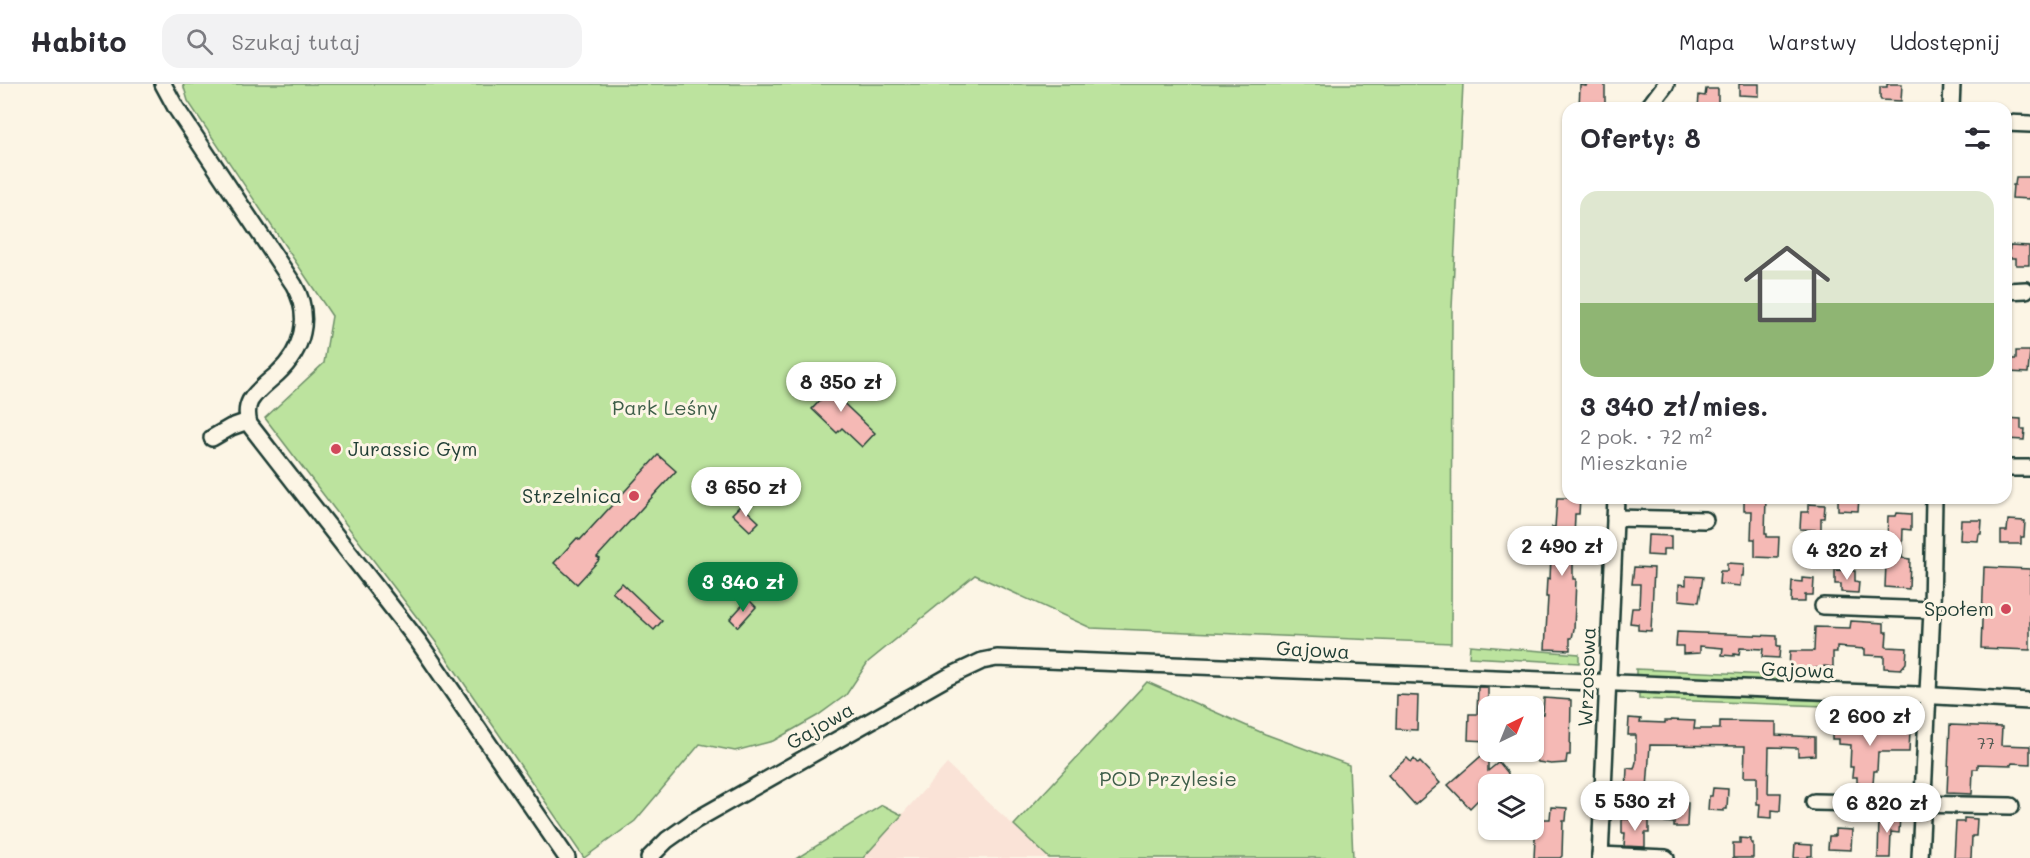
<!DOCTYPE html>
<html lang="pl">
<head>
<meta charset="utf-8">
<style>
  :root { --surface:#fff; --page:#f2f2f3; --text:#2b2b33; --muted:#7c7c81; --line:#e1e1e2; --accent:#0b8043 }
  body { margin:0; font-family:Mali,sans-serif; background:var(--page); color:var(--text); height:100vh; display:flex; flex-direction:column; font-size:22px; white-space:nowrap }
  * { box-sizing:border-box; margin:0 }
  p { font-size:20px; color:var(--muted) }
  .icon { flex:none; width:33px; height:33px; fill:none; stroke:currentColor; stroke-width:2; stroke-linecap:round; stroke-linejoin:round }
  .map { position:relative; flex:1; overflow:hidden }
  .side { position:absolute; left:1562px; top:18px; width:450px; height:402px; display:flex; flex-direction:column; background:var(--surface); border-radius:18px; box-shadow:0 2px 4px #0004 }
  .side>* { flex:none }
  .needle { width:39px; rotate:43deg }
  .fabs { position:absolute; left:1478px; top:612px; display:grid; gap:12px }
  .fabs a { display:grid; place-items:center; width:66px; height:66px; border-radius:12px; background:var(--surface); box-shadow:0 2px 4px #0004; font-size:30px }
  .price { position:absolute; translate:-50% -51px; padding:0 14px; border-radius:21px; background:#fff; color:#222; font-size:20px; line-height:39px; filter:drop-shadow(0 2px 3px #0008) }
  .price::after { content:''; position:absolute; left:50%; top:36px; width:18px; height:14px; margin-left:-9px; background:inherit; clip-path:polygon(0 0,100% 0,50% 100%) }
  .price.selected { background:var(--accent); color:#fff }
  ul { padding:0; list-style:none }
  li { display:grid; align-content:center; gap:12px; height:318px; padding:0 18px }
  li+li { border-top:2px solid var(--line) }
  li span { display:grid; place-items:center; height:186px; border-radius:18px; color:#555 }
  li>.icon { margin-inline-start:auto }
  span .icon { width:108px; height:108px; fill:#fffc; stroke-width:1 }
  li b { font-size:26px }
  h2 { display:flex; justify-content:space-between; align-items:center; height:72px; padding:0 18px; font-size:26px }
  header { display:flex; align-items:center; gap:36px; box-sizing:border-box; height:84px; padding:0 30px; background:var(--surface); border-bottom:2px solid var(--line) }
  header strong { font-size:28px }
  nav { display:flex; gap:33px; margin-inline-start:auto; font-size:21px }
  .search { width:420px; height:54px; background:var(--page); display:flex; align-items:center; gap:15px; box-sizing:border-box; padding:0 21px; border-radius:18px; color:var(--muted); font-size:22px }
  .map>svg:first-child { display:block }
  .built { fill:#fae3d7 }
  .green { fill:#bce39e; stroke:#6e9069; stroke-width:1.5 }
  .building { fill:#f5b9b5; stroke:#1f3d34; stroke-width:1.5 }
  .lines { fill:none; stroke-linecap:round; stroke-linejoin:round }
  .minor-casing { stroke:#1f3d34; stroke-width:20 }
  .minor { stroke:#fcf5e5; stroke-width:15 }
  .poi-dot { fill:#d1495b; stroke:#fcf5e5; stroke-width:2 }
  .labels { text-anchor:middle; stroke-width:6; stroke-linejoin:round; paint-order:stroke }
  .number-label { font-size:16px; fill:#545c54 }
  .park-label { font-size:20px; fill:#3e5e49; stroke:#fcf5e5 }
  .poi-label { font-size:20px; fill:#1f3d34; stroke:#fcf5e5; text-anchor:end }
  .street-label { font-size:20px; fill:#1f3d34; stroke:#fcf5e5 }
</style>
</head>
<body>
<header>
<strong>Habito</strong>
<div class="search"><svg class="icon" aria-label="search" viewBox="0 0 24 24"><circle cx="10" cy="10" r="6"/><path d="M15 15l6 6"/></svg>Szukaj tutaj</div>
<nav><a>Mapa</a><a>Warstwy</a><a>Udostępnij</a></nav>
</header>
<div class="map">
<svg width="2030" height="774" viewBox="0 0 2030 774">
  <rect width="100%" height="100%" fill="#fcf5e5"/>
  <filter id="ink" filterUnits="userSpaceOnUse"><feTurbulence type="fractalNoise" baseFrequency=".0167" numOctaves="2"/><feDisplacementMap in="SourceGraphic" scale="12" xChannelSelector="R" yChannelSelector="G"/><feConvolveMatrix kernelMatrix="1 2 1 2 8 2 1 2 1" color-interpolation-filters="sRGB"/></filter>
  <g filter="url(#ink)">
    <!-- built -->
    <path class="built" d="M947 680 1049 774H863Z"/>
    <!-- green -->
    <g class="green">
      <path d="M183 0H1463L1452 224 1451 559 1091 544 975 491 868 578 846 611 817 632 773 657 735 667 700 660 635 737 584 774 435 557 265 334 324 279 332 232 188 17Z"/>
      <path d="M1470 561 1579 570V579L1469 573Z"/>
      <path d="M1636 585 1791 592V600L1636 592Z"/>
      <path d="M1147 598 1265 650 1349 681 1353 774H1049L1014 741Z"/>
      <path d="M1639 609 1904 620V625L1639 615Z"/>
      <path d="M882 721 902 731 863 774H797Z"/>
    </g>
    <!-- building -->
    <g class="building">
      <path d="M1586 0H1605V21L1597 20V24H1579L1580 1 1586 2Z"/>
      <path d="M1739 0H1759V12L1739 11Z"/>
      <path d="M1887 0H1902L1901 17 1881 16 1880 14V3H1887Z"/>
      <path d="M1706 5H1718V24H1698L1699 11 1705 12Z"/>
      <path d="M2016 93H2030V115L2012 114 2013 101H2015Z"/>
      <path d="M2010 161 2029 162V181H2016V174H2009Z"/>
      <path d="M2016 267H2030L2028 289 2008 288V275H2016Z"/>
      <path d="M825 286 840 300 832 308 875 349 862 363 842 344 837 349 812 325 829 307 817 295Z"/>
      <path d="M2006 334 2021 335V345H2025L2024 356 2006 355Z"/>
      <path d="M658 371 676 387 597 473 600 475 577 500 554 479 577 454 580 456Z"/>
      <path d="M1557 414H1580L1579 430H1575L1574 456H1577V473H1573V495H1576L1574 545 1572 554H1570V566L1545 565 1548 513H1546L1547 494 1550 495 1551 472 1548 471V455H1552V443H1555Z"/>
      <path d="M1746 414H1766L1765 450H1767V453H1779L1778 474 1755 473V455H1751L1752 427H1744V415Z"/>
      <path d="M1838 414H1859L1858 427 1838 426Z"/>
      <path d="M1808 420 1825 421 1824 434H1821V446L1800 445 1801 428H1808Z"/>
      <path d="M741 421 759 438 750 447 732 430Z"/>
      <path d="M1897 429 1911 430V446L1903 445 1902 474 1910 475 1909 505 1885 503 1888 432H1896Z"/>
      <path d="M1961 436H1982L1981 450H1979L1978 457 1960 456Z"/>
      <path d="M2008 436 2025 437 2024 453H2021V460H2001V447H2007Z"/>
      <path d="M1648 451 1671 452V465H1663V472L1647 471Z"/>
      <path d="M1727 479 1744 480 1743 492H1741L1740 502 1719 500 1720 487H1727Z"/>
      <path d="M1634 483 1654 484 1651 547 1638 546V540L1630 539 1632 524H1639L1640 500H1632Z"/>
      <path d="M1984 483 2030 485V566L1981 564Z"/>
      <path d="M1835 486 1855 487V497L1859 498 1858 509 1841 508V500H1835Z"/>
      <path d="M1686 492 1703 493 1699 518 1679 516V500L1686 501Z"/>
      <path d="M1802 494 1814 495 1813 511H1805V518H1791L1792 497 1802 498Z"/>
      <path d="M622 499 662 537 654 546 612 508Z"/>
      <path d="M748 515 756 523 738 543 730 535Z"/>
      <path d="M1851 537 1884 539V548H1887L1886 563 1907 564 1906 579 1901 585 1884 584V572L1865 571V565L1837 563V568H1833V583L1824 582V584H1789L1790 567H1814L1815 543 1850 544Z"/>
      <path d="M1677 548 1777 552V562H1780L1779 574 1762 573 1763 565 1740 564 1739 571 1734 570V572L1722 571 1723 564 1700 562V569L1683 570V562H1676Z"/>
      <path d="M1478 603H1488V657L1468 656 1469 630H1477Z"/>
      <path d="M1397 611 1418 612 1417 646 1396 645Z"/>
      <path d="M1544 614 1571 616 1570 671H1567L1566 679 1551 680 1538 678 1535 672V668L1539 662 1537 630H1543Z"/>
      <path d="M1629 634 1641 635 1640 638 1665 639V637H1671V636L1695 637 1694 645H1720V637L1776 638V651L1815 653V671L1798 672V664L1769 663 1768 709H1781L1780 727 1772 726V734L1759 733 1760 720H1757V693H1744L1745 662 1650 661 1647 705 1626 704 1627 684 1634 685 1636 678V651H1628Z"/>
      <path d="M1832 640H1853L1852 646 1879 648 1880 640 1897 641V645L1910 646 1909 668H1878L1877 687H1874L1873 700 1857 699V693H1852L1853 683H1850L1851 661 1839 660V655H1832Z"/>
      <path d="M1950 641 2002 643 2001 661 2030 662V680L2012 679 2011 681 1978 680V685H1973L1972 710 1947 709Z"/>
      <path d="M1488 666V687L1499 678 1508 689V700H1488V706L1470 724 1448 701Z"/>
      <path d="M1407 674 1411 678 1414 675 1418 680 1420 678 1440 699 1415 721 1388 691Z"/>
      <path d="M1713 704 1728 705 1727 725H1724V727L1708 726 1709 712H1712Z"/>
      <path d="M1666 718 1688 719 1687 743H1674V739L1665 738Z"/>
      <path d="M1551 723 1567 724 1566 737H1563L1562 772 1560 774H1534L1536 735H1550Z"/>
      <path d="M1887 731H1900L1899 749 1891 748 1890 774H1878L1879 734 1887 735Z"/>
      <path d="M1964 734 1977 735 1976 752H1972L1971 774H1954L1956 738H1964Z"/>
      <path d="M1622 735 1649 736V749H1645V763L1624 762 1625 749H1622Z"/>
      <path d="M1835 745 1852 746 1851 766 1828 765 1829 752H1835Z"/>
      <path d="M1740 754 1751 755V759H1753V774H1733V759H1740Z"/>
      <path d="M1795 760 1812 761V772H1808V774H1794Z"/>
    </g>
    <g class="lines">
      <defs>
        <g id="minor">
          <path d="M163 0 176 24 294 201C312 233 303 266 277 290 268 298 256 307 250 317 246 325 247 332 249 340L418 557 567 774"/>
          <path d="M1648 24 1666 0"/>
          <path d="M1951 24 1952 0"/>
          <path d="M2006 39 2030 40"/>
          <path d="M2006 207 2026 206"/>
          <path d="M212 354 231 343 248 337"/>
          <path d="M2006 384H2030"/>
          <path d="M1615 434 1705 436"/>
          <path d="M1823 522 1932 526"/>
          <path d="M1814 718 2011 722"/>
          <path d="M1600 771 1666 774"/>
          <path d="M649 774 667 756 694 737 948 593 982 577 997 574 1918 611 2030 617"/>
          <path d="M1600 774 1616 414"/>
          <path d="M1920 774 1932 526 1934 414"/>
        </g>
      </defs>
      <!-- minor casing -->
      <use href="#minor" class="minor-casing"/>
      <!-- minor -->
      <use href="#minor" class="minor"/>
    </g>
  </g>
  <!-- markers -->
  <g class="poi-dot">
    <circle cx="336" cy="365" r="6"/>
    <circle cx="634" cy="412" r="6"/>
    <circle cx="2006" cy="525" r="6"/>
  </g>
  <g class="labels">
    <!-- number labels -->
    <g class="number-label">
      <text x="1986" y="665">77</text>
    </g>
    <!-- park labels -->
    <g class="park-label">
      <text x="665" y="331">Park Leśny</text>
      <text x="1168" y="702">POD Przylesie</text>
    </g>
    <!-- poi labels -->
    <g class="poi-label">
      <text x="348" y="372" text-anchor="start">Jurassic Gym</text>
      <text x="622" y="419">Strzelnica</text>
      <text x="1994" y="532">Społem</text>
    </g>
    <!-- street labels -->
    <g class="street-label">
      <text transform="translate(1313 566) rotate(3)" y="7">Gajowa</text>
      <text transform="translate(1798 586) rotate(2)" y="7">Gajowa</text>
      <text transform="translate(1587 593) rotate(-88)" y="7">Wrzosowa</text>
      <text transform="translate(820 642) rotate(-30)" y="7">Gajowa</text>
    </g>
  </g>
</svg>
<div class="fabs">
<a><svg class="needle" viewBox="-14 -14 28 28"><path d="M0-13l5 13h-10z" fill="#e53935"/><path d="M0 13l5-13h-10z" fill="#7c7c81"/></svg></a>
<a><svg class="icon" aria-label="layers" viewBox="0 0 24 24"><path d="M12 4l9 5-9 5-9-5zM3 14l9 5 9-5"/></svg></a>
</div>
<b class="price" style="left:841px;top:329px">8 350 zł</b>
<b class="price" style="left:746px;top:434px">3 650 zł</b>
<b class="price" style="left:1562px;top:493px">2 490 zł</b>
<b class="price" style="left:1847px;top:497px">4 320 zł</b>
<b class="price selected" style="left:743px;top:529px">3 340 zł</b>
<b class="price" style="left:1870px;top:663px">2 600 zł</b>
<b class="price" style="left:1635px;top:748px">5 530 zł</b>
<b class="price" style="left:1887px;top:750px">6 820 zł</b>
<section class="side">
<h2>Oferty: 8<svg class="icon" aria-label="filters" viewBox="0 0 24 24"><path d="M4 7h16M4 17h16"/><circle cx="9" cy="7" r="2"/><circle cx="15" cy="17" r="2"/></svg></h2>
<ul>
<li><span style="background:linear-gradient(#dfe7d0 60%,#8fb573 0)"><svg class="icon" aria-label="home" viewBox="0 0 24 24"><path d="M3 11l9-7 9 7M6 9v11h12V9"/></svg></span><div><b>3 340 zł/mies.</b><p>2 pok. · 72 m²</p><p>Mieszkanie</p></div></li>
</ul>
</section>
</div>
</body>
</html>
